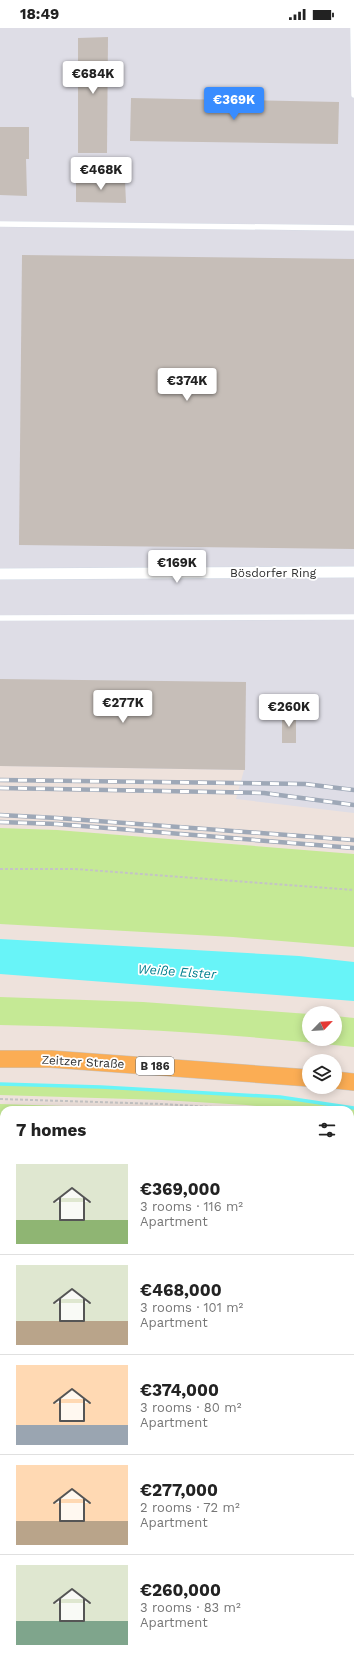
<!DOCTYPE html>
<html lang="en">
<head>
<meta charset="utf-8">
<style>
  :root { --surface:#fff; --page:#f2f2f2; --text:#222; --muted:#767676; --line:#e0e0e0; --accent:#388cff }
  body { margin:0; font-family:"Work Sans",sans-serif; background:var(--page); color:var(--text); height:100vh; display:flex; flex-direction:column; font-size:15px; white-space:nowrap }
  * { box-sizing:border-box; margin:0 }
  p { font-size:13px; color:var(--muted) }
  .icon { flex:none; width:22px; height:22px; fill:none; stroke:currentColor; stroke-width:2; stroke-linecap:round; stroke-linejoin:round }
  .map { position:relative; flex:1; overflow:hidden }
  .sheet { position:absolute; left:0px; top:1078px; width:354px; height:556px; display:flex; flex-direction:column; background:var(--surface); border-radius:12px 12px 0 0; box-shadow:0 2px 10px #0003 }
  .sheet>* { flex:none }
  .needle { width:26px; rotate:65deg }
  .buttons { position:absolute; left:302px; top:978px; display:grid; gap:8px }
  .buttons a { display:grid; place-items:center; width:40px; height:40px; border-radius:50%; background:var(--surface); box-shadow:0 2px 10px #0003; font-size:20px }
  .price { position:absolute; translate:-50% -34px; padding:0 9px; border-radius:4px; background:#fff; color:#222; font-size:13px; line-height:26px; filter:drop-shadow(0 1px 2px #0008) }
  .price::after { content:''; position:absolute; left:50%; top:24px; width:12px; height:9px; margin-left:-6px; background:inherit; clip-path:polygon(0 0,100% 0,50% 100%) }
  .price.on { background:var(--accent); color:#fff }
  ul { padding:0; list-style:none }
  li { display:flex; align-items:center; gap:12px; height:100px; padding:0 16px }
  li+li { border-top:1px solid var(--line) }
  li span { display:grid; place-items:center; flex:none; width:112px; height:80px; border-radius:0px; color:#555 }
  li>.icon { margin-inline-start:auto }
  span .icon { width:48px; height:48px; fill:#fffc; stroke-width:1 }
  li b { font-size:17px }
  h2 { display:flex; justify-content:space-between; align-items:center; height:48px; padding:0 16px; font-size:17px }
  .status { display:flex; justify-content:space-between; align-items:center; height:28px; padding:0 20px; background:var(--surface); direction:ltr }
  .status svg { height:11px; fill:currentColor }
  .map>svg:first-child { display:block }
  .industrial { fill:#dedde6 }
  .green { fill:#c5e995 }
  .water { fill:#68f4f8 }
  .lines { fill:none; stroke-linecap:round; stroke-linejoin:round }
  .stream { stroke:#68f4f8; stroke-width:3.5 }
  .building { fill:#c6beb8 }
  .lane-casing { stroke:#d1dae5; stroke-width:6 }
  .street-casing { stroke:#d1dae5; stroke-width:12 }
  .primary-casing { stroke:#c4c4c4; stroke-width:18 }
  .path { stroke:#c4c4c4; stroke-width:2; stroke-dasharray:3 2; stroke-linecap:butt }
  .lane { stroke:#fff; stroke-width:5.5 }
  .street { stroke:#fff; stroke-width:11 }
  .primary { stroke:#fbad54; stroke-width:17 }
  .rail-casing { stroke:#9ea8b7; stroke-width:4.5 }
  .rail { stroke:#fff; stroke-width:3; stroke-dasharray:9; stroke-linecap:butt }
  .labels { text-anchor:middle; stroke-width:3.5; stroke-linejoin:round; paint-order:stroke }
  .shield { fill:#fff; stroke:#6b6b6b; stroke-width:1 }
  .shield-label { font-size:11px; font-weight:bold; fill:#2b2b2b }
  .street-label { font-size:12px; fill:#2b2b2b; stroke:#fff }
  .water-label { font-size:13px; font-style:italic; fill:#058290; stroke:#fff }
</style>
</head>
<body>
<div class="status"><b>18:49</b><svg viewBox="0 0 49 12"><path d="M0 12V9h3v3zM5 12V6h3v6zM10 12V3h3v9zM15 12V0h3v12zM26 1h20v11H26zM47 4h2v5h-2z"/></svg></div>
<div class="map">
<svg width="354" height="1634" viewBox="0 0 354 1634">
  <rect width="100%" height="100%" fill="#eee2dc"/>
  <!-- industrial -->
  <path class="industrial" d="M0 0H354V785L236 771 244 742 0 738Z"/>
  <!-- green -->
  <g class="green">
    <path d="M0 800 57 802 354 826V919L233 909 0 896Z"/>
    <path d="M0 969 143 974 309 986V1011H335V988L354 990V1019C236 1006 118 999 0 997Z"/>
    <path d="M0 1056 101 1059 280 1069 354 1080V1091L350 1090V1082H297L246 1077 162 1072 0 1067Z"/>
    <path d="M0 1076 194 1082H4V1113L0 1114Z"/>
    <path d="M4 1135V1246H0V1136Z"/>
    <path d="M350 1136 354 1137V1252H350Z"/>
    <path d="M0 1270H4V1296L0 1297Z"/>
    <path d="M350 1271H354V1316L350 1315Z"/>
    <path d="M0 1323H4V1413L0 1412Z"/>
    <path d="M350 1340 354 1341V1468L350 1466Z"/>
  </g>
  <!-- water -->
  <g class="water">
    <path d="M0 911 299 928 354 934V973L0 946Z"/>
    <path d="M0 1441 4 1442V1630H350V1541L354 1542V1634H0Z"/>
  </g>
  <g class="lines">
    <!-- stream -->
    <g class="stream">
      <path d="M0 1056 101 1059 280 1069 354 1080"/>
      <path d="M0 1265H4"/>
      <path d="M350 1265 354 1266"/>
      <path d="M0 1314 4 1313"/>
      <path d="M350 1319 354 1320"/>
      <path d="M350 1332 354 1333"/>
    </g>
  </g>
  <!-- building -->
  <g class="building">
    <path d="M108 9 107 125H78V10Z"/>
    <path d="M131 70 339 74 338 116 130 113Z"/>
    <path d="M0 99H29V131H26L27 168 0 167Z"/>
    <path d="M76 150 125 152 126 175 76 174Z"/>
    <path d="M22 227 354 231V521L19 517Z"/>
    <path d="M0 651 246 654 245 742 0 738Z"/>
    <rect x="282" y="686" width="14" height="29"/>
  </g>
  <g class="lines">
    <defs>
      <g id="lane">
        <path d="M353 0 354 67"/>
        <path d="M0 196 354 200"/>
        <path d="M0 590 354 589"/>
      </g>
      <path id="street" d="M0 546 354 544"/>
      <g id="primary">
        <path d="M0 1031H51L309 1050"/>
        <path d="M335 1052 354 1054"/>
      </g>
    </defs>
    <!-- lane casing -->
    <use href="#lane" class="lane-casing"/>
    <!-- street casing -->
    <use href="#street" class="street-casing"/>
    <!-- primary casing -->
    <use href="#primary" class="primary-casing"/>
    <!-- path -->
    <g class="path">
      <path d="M0 841H75L354 862"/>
      <path d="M0 1071 162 1076 263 1082"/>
      <path d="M350 1095H354"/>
      <path d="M0 1305H4"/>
      <path d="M350 1323 354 1324"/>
      <path d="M0 1420H4"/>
      <path d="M350 1471 354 1472"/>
    </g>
    <!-- lane -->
    <use href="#lane" class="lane"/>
    <!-- street -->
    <use href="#street" class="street"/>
    <!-- primary -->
    <use href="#primary" class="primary"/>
    <defs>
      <g id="rail">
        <path d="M0 752 305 756 354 762"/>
        <path d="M0 760 264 765 354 777"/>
        <path d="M0 787 57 790 354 812"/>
        <path d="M0 794 57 796 354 820"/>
      </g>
    </defs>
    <!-- rail casing -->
    <use href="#rail" class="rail-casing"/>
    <!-- rail -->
    <use href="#rail" class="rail"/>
  </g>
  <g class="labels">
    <!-- shield labels -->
    <rect class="shield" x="136" y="1029" width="38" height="18" rx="3"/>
    <g class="shield-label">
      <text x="155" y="1042">B 186</text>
    </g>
    <!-- street labels -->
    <g class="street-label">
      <text x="273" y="549">Bösdorfer Ring</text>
      <text transform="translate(83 1034) rotate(3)" y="4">Zeitzer Straße</text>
    </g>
    <!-- water labels -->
    <g class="water-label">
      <text transform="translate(177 943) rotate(4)" y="5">Weiße Elster</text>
    </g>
  </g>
</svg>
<div class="buttons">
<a><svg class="needle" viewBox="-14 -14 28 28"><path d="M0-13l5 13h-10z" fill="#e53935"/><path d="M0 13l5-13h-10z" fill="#767676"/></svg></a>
<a><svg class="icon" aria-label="layers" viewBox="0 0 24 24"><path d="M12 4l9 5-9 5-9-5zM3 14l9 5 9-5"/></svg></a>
</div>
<b class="price" style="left:93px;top:67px">€684K</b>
<b class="price on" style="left:234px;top:93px">€369K</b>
<b class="price" style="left:101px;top:163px">€468K</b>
<b class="price" style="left:187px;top:374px">€374K</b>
<b class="price" style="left:177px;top:556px">€169K</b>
<b class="price" style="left:123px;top:696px">€277K</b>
<b class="price" style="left:289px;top:700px">€260K</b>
<section class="sheet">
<h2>7 homes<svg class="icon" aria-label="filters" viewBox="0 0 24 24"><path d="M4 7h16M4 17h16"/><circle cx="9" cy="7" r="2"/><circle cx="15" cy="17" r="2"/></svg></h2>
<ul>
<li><span style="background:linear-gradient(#dfe7d0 70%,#8fb573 0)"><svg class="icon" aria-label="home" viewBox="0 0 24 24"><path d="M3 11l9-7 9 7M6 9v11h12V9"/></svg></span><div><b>€369,000</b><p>3 rooms · 116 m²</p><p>Apartment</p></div></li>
<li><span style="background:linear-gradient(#dfe7d0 70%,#b9a48a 0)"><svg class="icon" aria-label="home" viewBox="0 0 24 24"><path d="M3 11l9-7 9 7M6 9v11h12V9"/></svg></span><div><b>€468,000</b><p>3 rooms · 101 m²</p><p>Apartment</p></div></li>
<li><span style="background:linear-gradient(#ffd9b3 75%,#9aa5b1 0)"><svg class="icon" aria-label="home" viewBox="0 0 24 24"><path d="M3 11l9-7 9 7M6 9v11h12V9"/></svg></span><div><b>€374,000</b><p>3 rooms · 80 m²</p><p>Apartment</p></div></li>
<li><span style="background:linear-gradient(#ffd9b3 70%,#b9a48a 0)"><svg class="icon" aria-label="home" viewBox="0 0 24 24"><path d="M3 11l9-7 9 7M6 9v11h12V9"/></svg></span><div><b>€277,000</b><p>2 rooms · 72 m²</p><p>Apartment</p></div></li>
<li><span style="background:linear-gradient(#dfe7d0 70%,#7fa58c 0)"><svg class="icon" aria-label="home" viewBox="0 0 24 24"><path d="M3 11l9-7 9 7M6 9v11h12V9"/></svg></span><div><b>€260,000</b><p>3 rooms · 83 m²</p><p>Apartment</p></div></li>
</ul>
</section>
</div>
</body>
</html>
